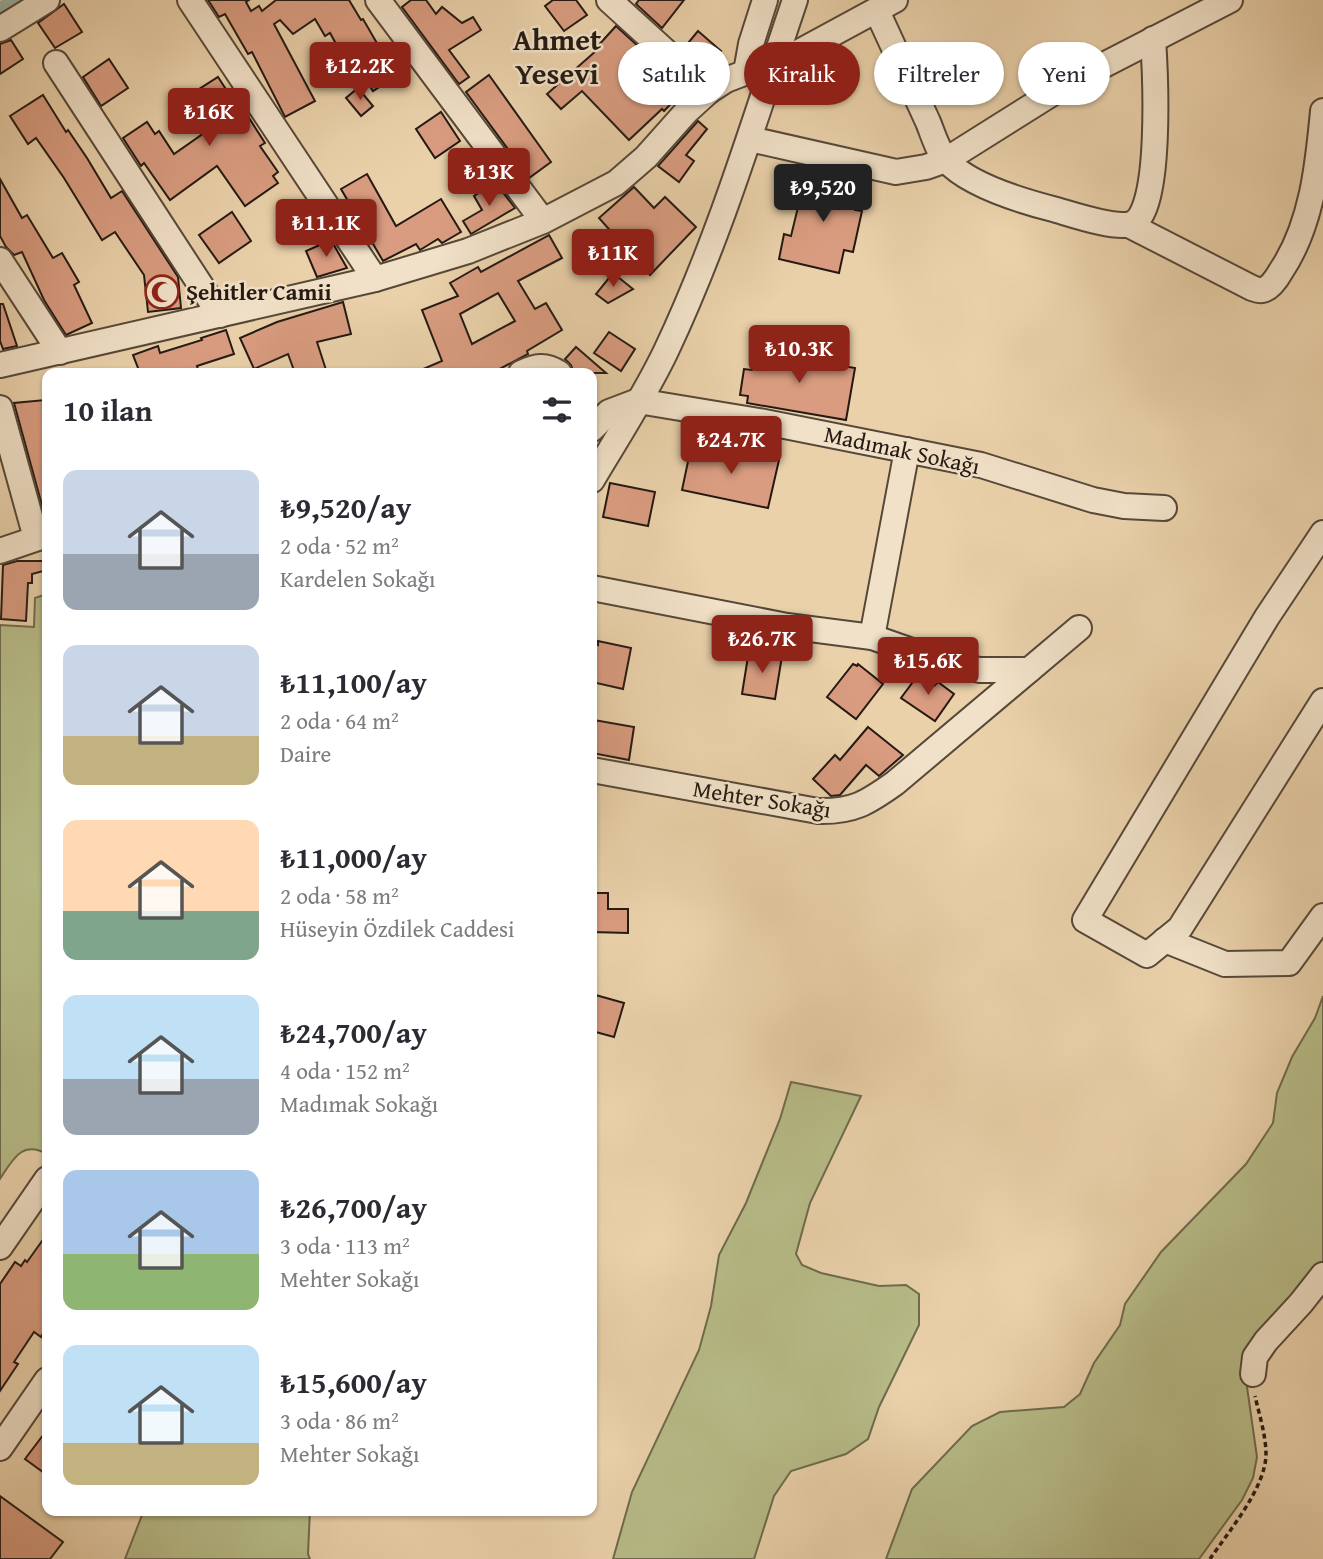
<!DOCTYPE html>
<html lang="tr">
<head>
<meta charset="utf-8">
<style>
  :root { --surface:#fff; --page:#f2f2f3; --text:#2b2b33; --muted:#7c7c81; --accent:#8f2418 }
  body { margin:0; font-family:"Gentium Book Plus",serif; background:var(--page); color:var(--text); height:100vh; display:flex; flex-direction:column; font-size:26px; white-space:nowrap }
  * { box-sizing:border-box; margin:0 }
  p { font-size:23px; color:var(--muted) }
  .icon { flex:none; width:38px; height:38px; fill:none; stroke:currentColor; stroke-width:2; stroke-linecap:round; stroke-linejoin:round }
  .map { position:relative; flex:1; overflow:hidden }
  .sheet { position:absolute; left:42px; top:368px; width:555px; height:1148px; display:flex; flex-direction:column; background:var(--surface); border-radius:14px; box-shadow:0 2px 5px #0004 }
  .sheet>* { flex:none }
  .banner { position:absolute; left:618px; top:42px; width:600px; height:63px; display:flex; gap:14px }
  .price { position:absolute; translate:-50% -60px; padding:0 16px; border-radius:7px; background:var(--accent); color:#fff; font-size:23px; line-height:46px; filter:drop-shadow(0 2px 4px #0008) }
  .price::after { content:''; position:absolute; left:50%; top:42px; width:21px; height:16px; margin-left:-10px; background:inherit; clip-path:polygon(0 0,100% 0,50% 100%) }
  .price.current { background:#222; color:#fff }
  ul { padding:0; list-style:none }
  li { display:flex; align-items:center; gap:21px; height:175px; padding:0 21px }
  li span { display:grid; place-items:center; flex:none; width:196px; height:140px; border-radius:14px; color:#555 }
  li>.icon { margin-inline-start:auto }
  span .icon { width:84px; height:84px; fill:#fffc; stroke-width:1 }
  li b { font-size:30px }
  h2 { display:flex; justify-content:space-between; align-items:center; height:84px; padding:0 21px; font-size:30px }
  .chip { padding:0 24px; border-radius:32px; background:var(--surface); box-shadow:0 2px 5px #0004; font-size:24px; line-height:63px }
  .chip.current { background:var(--accent); color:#fff }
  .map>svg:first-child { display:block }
  .green { fill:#b7bc88; stroke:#6e6b4e; stroke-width:2 }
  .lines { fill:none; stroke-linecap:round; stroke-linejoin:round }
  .canal { stroke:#98b7a8; stroke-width:21 }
  .building { fill:#d99c80; stroke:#241a13; stroke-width:2; fill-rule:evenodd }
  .minor-casing { stroke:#564839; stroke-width:28 }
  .path { stroke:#241a13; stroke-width:3.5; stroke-dasharray:5 3.5; stroke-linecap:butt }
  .minor { stroke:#f1e1c8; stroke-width:24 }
  .labels { text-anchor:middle; stroke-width:5; stroke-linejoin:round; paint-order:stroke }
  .poi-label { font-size:23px; font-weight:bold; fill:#241a13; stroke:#f1e1c8; text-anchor:start }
  .street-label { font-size:23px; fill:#241a13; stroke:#f1e1c8 }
  .district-label { font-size:30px; font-weight:bold; fill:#241a13; stroke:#f1e1c8 }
</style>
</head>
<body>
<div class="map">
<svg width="1323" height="1559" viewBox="0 0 1323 1559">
  <rect width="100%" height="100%" fill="#ead1aa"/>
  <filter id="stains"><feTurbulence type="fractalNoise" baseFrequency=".00286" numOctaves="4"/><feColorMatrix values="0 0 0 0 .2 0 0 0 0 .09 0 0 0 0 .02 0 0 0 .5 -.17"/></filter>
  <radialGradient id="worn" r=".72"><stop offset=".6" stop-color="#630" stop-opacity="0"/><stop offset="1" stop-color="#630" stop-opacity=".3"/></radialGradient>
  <!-- green -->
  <g class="green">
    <path d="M47 594V1154C22 1140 13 1159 0 1179V625L34 627 35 598Z"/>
    <path d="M1323 996V1263L1247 1363V1387L1257 1457 1253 1478 1242 1500 1199 1559H886L912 1489 972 1426 1000 1412 1064 1407 1080 1394 1094 1363 1120 1325 1125 1304 1161 1252 1246 1164 1273 1123 1277 1093 1292 1057 1315 1018Z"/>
    <path d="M791 1082 861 1096 810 1203 796 1254 802 1265 821 1273 879 1286 906 1285 919 1294V1325L879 1407 868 1439 846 1454 791 1471 774 1496 754 1559H613L632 1492 699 1350 711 1306 719 1255 746 1203 780 1119Z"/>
    <path d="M144 1510H310L308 1554 310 1559H125Z"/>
  </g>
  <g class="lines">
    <!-- canal -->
    <path class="canal" d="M0 14 22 0"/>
  </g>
  <!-- building -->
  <g class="building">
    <path d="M208 0H249L246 2 251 11 259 6 262 11 276 0H349L361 20 363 19 378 45 382 43 401 73 373 91 351 56 345 60 330 33 325 36 315 19 293 34 280 20 274 24 315 101 285 117 252 52 248 54 225 14 219 17Z"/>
    <path d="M411 0H426L436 14 442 7 462 23 473 17 481 30 449 50 469 77 459 84 402 7Z"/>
    <path d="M553 0H576L587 15 564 31 545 6Z"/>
    <path d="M639 0H684L662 28 636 4Z"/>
    <path d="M64 4 82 32 55 48 38 23Z"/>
    <path d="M616 26 685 89 664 111 662 109 629 140 582 91 561 109 547 94 597 50 596 48Z"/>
    <path d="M698 31 721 51 705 67 684 48Z"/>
    <path d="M11 40 23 59 0 74V44Z"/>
    <path d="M109 59 128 88 101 106 83 77Z"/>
    <path d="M489 75 551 162 529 178 466 92Z"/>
    <path d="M218 77 246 120 249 118 265 143 260 146 278 172 273 176 278 183 245 206 217 166 170 200 144 163 141 166 123 138 147 122 155 134 159 131 174 154 204 133 182 100Z"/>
    <path d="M358 88 373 106 361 116 346 98Z"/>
    <path d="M43 95 66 132 68 130 87 158 111 198 122 191 178 277 181 308 148 312 144 275 115 232 102 240 64 178 36 138 28 144 10 116Z"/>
    <path d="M441 112 460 141 435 158 416 129Z"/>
    <path d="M698 121 707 129 686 155 694 161 679 182 658 166Z"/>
    <path d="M799 173 860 187 855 210 862 211 853 252 844 250 839 273 779 259 784 234 791 236 800 199 793 197Z"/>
    <path d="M367 174 396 226 441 199 461 232 442 243 438 239 420 250 416 244 383 261 341 189Z"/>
    <path d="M0 179 22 218 27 215 53 258 62 253 79 282 74 285 92 323 66 335 44 300 22 252 14 255 6 247 0 236Z"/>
    <path d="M495 182 515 208 471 234 463 221 482 210 474 196Z"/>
    <path d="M634 187 654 208 665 197 696 227 650 275 599 218Z"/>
    <path d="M232 212 251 241 219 263 199 235Z"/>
    <path d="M549 235 562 258 518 281 535 309 546 303 562 330 527 351 528 354 492 373H414L442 361 422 310 458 296 450 283 478 267 481 272ZM498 293 515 321 472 344 460 314Z"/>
    <path d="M331 240 347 268 317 277 306 251Z"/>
    <path d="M613 273 633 289 608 303 596 294Z"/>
    <path d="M343 302 351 334 317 342 327 373H295L288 354 254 369 240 338 277 322Z"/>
    <path d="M0 304H3L17 346 3 349 0 341Z"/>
    <path d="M226 330 234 354 197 366 199 373H140L133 355 158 346 160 353 202 340 201 338Z"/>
    <path d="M609 332 635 349 621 371 594 353Z"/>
    <path d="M576 347 606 373H574L571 365 565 359Z"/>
    <path d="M756 351 855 368 846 420 747 403 748 396 740 395 744 369 752 370Z"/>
    <path d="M45 400 47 508 43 509 14 403Z"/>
    <path d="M695 444 779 460 768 508 682 490 690 452H693Z"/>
    <path d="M610 483 655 492 648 526 603 517Z"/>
    <path d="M17 561H47V570L32 574V583H28L26 621 1 619 3 565Z"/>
    <path d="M598 641 631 648 623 689 592 682V644L598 645Z"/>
    <path d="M749 650 782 656 775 699 742 694Z"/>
    <path d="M853 664 857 666 858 664 883 684 856 719 827 697Z"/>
    <path d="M918 675 934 686 938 682 954 694 935 721 901 698Z"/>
    <path d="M594 720 634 727 629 760 592 753Z"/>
    <path d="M868 727 903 755 879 776 866 765 840 795 831 796 813 779 835 755 840 760Z"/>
    <path d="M592 893H608V909H628V933L592 932Z"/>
    <path d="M592 994 624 1003 614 1037 592 1031Z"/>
    <path d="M47 1234V1327L41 1337 34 1332 14 1362 18 1364 0 1391V1284L15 1262 21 1266 25 1260 27 1262Z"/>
    <path d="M47 1430V1475L25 1459Z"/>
    <path d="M0 1496 63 1542 50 1559H0Z"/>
  </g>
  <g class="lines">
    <defs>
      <g id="minor">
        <path d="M190 0 375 279"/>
        <path d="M378 0 543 221"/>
        <path d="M609 0 709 91"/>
        <path d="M877 11C894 48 911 85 928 122 933 134 938 152 947 161 969 185 1022 201 1053 209 1071 214 1114 229 1131 224 1163 215 1155 68 1153 39"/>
        <path d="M0 29 47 0"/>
        <path d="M56 63 220 315"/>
        <path d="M746 72 751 44 765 0"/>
        <path d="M750 139 896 172 926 167 946 160 1067 84 1230 0"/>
        <path d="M1129 225 1252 288C1255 289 1259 291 1262 290 1270 289 1277 278 1281 271 1312 225 1318 165 1323 111"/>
        <path d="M0 260 60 352"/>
        <path d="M0 365 375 279 468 251 543 221 616 183 646 157 687 111 709 91 726 80 799 52 895 0"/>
        <path d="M521 373C536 366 545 364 559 373"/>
        <path d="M0 408 36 538"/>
        <path d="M592 429 609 412 638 401 759 421 981 465 1093 500 1124 506 1164 508"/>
        <path d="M592 480C617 438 645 395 666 351 720 237 755 118 795 0"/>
        <path d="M1323 533 1267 617 1085 920 1147 955 1180 928 1323 701"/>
        <path d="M0 551 47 535"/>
        <path d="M592 588 787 626 872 637 952 665 980 670H1029"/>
        <path d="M872 637 907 450"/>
        <path d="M592 770 818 811C853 812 867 803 895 783L1079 628"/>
        <path d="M1165 940 1225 964 1289 963 1323 916"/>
        <path d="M0 1247 47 1179"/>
        <path d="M1253 1374 1255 1357 1266 1341 1301 1303 1323 1275"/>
        <path d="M0 1448 47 1380"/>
      </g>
    </defs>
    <!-- minor casing -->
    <use href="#minor" class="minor-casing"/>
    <!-- path -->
    <path class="path" d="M1210 1559C1228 1532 1265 1489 1266 1455 1266 1435 1259 1414 1255 1396"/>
    <!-- minor -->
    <use href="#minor" class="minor"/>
  </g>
  <!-- icons -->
  <defs>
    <symbol id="mosque-ring" viewBox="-11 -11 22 22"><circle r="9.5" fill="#f1e1c8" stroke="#8f2418" stroke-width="1.5"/><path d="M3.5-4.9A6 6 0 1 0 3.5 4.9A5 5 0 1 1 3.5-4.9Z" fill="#8f2418"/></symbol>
  </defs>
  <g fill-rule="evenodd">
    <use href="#mosque-ring" x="143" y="273" width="38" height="38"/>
  </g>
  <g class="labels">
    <!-- poi labels -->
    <g class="poi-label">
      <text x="186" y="300">Şehitler Camii</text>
    </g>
    <!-- street labels -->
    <g class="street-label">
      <text transform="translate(902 450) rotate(12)" y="8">Madımak Sokağı</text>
      <text transform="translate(762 799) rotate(9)" y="8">Mehter Sokağı</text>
    </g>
    <!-- district labels -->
    <g class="district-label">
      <text x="557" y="50">Ahmet<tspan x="557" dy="34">Yesevi</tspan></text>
    </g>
  </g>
  <rect width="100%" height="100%" filter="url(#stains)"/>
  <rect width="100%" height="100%" fill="url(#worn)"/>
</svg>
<b class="price" style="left:360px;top:102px">₺12.2K</b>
<b class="price" style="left:209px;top:148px">₺16K</b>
<b class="price" style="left:489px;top:208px">₺13K</b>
<b class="price current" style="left:823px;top:224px">₺9,520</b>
<b class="price" style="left:326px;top:259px">₺11.1K</b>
<b class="price" style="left:613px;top:289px">₺11K</b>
<b class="price" style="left:799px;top:385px">₺10.3K</b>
<b class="price" style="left:731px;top:476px">₺24.7K</b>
<b class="price" style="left:762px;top:675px">₺26.7K</b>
<b class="price" style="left:928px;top:697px">₺15.6K</b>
<div class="banner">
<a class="chip">Satılık</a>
<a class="chip current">Kiralık</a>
<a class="chip">Filtreler</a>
<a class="chip">Yeni</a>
</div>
<section class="sheet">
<h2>10 ilan<svg class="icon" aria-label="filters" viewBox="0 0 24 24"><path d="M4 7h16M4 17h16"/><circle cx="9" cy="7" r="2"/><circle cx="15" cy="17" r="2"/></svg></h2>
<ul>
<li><span style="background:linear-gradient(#c9d6e8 60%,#9aa5b1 0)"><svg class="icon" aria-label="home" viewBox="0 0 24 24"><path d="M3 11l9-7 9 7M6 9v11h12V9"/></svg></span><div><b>₺9,520/ay</b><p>2 oda · 52 m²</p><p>Kardelen Sokağı</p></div></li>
<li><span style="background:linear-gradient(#c9d6e8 65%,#c2b280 0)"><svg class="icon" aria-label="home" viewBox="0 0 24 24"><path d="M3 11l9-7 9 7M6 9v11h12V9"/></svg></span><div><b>₺11,100/ay</b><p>2 oda · 64 m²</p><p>Daire</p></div></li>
<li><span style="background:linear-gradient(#ffd9b3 65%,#7fa58c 0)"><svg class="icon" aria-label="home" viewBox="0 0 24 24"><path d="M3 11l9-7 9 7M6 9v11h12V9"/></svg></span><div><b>₺11,000/ay</b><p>2 oda · 58 m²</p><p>Hüseyin Özdilek Caddesi</p></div></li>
<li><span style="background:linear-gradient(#bfe0f5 60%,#9aa5b1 0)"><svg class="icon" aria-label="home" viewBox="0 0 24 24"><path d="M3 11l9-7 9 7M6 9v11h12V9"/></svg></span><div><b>₺24,700/ay</b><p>4 oda · 152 m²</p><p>Madımak Sokağı</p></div></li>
<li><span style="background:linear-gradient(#a9c7e8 60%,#8fb573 0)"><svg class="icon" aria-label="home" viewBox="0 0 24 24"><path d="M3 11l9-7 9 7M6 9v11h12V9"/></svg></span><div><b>₺26,700/ay</b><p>3 oda · 113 m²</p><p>Mehter Sokağı</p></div></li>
<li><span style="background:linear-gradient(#bfe0f5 70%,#c2b280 0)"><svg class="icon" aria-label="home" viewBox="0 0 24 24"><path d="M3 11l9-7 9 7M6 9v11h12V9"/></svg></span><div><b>₺15,600/ay</b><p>3 oda · 86 m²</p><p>Mehter Sokağı</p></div></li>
</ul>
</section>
</div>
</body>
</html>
